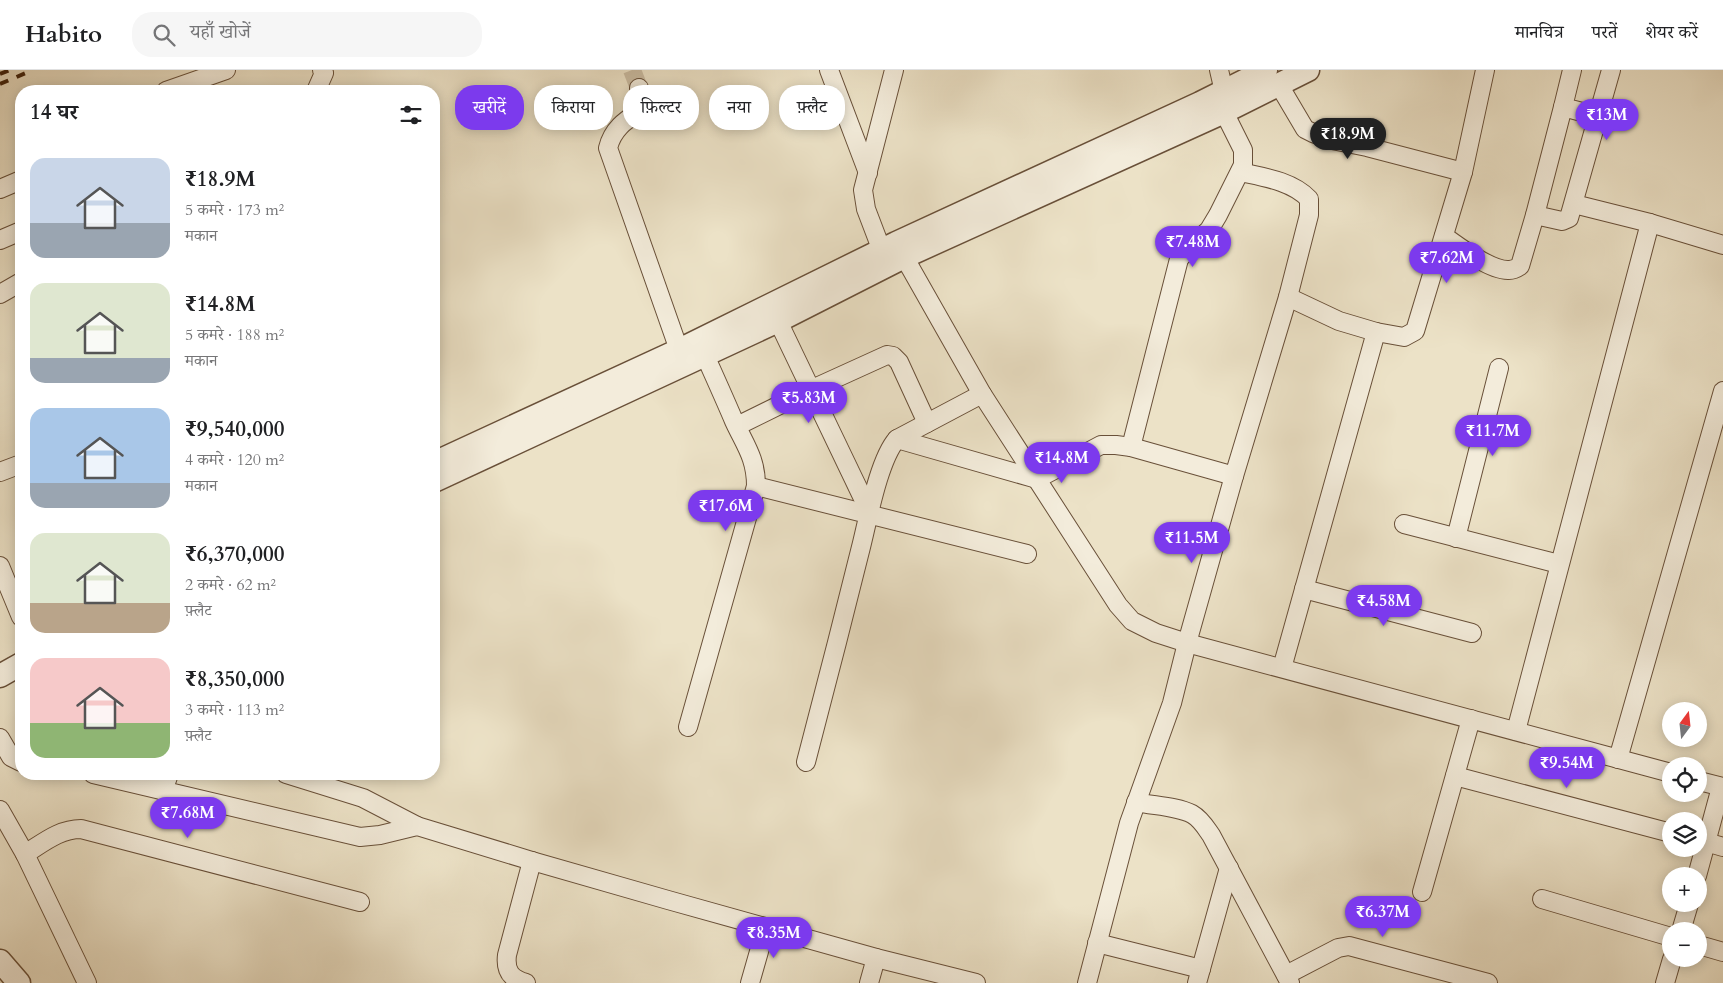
<!DOCTYPE html>
<html lang="hi">
<head>
<meta charset="utf-8">
<style>
  :root { --surface:#fff; --page:#f6f6f6; --text:#202124; --muted:#757577; --line:#e0e0e0; --accent:#7c3aed }
  body { margin:0; font-family:Cardo,"Noto Serif Devanagari",serif; background:var(--page); color:var(--text); height:100vh; display:flex; flex-direction:column; font-size:19px; white-space:nowrap }
  * { box-sizing:border-box; margin:0 }
  p { font-size:16px; color:var(--muted) }
  .icon { flex:none; width:28px; height:28px; fill:none; stroke:currentColor; stroke-width:2; stroke-linecap:round; stroke-linejoin:round }
  .map { position:relative; flex:1; overflow:hidden }
  .side { position:absolute; left:15px; top:15px; width:425px; height:695px; display:flex; flex-direction:column; background:var(--surface); border-radius:20px; box-shadow:0 2px 12px #0003 }
  .side>* { flex:none }
  .banner { position:absolute; left:455px; top:15px; width:475px; height:45px; display:flex; gap:10px }
  .needle { width:32px; rotate:15deg }
  .buttons { position:absolute; left:1662px; top:632px; display:grid; gap:10px }
  .buttons a { display:grid; place-items:center; width:45px; height:45px; border-radius:50%; background:var(--surface); box-shadow:0 2px 12px #0003; font-size:25px }
  .price { position:absolute; translate:-50% -42px; padding:0 11px; border-radius:18px; background:var(--accent); color:#fff; font-size:16px; line-height:32px; filter:drop-shadow(0 1px 2px #0008) }
  .price::after { content:''; position:absolute; left:50%; top:30px; width:15px; height:11px; margin-left:-8px; background:inherit; clip-path:polygon(0 0,100% 0,50% 100%) }
  .price.current { background:#222; color:#fff }
  ul { padding:0; list-style:none }
  li { display:flex; align-items:center; gap:15px; height:125px; padding:0 15px }
  li span { display:grid; place-items:center; flex:none; width:140px; height:100px; border-radius:15px; color:#555 }
  li>.icon { margin-inline-start:auto }
  span .icon { width:60px; height:60px; fill:#fffc; stroke-width:1 }
  li b { font-size:21px }
  h2 { display:flex; justify-content:space-between; align-items:center; height:60px; padding:0 15px; font-size:21px }
  .tag { padding:0 18px; border-radius:20px; background:var(--surface); box-shadow:0 2px 12px #0003; font-size:18px; line-height:45px }
  .tag.current { background:var(--accent); color:#fff }
  header { display:flex; align-items:center; gap:30px; box-sizing:border-box; height:70px; padding:0 25px; background:var(--surface); border-bottom:1px solid var(--line) }
  header strong { font-size:24px }
  nav { display:flex; gap:28px; margin-inline-start:auto; font-size:18px }
  .search { width:350px; height:45px; background:var(--page); display:flex; align-items:center; gap:12px; box-sizing:border-box; padding:0 18px; border-radius:20px; color:var(--muted); font-size:19px }
  .map>svg:first-child { display:block }
  .lines { fill:none; stroke-linecap:round; stroke-linejoin:round }
  .minor-tunnel { stroke:#c9bba1; stroke-width:18; stroke-dasharray:18 9; stroke-linecap:butt }
  .minor-casing { stroke:#695039; stroke-width:20 }
  .tertiary-casing { stroke:#695039; stroke-width:25 }
  .minor { stroke:#f3ecdb; stroke-width:18 }
  .tertiary { stroke:#f3ecdb; stroke-width:22 }
  .rail { stroke:#3d1f0a; stroke-width:4; stroke-dasharray:9 9; stroke-linecap:butt }
</style>
</head>
<body>
<header>
<strong>Habito</strong>
<div class="search"><svg class="icon" aria-label="search" viewBox="0 0 24 24"><circle cx="10" cy="10" r="6"/><path d="M15 15l6 6"/></svg>यहाँ खोजें</div>
<nav><a>मानचित्र</a><a>परतें</a><a>शेयर करें</a></nav>
</header>
<div class="map">
<svg width="1723" height="913" viewBox="0 0 1723 913">
  <rect width="100%" height="100%" fill="#ece2c7"/>
  <filter id="stains"><feTurbulence type="fractalNoise" baseFrequency=".004" numOctaves="4"/><feColorMatrix values="0 0 0 0 .2 0 0 0 0 .09 0 0 0 0 .02 0 0 0 .5 -.17"/></filter>
  <radialGradient id="worn" r=".72"><stop offset=".6" stop-color="#630" stop-opacity="0"/><stop offset="1" stop-color="#630" stop-opacity=".3"/></radialGradient>
  <g class="lines">
    <!-- minor-tunnel -->
    <path class="minor-tunnel" d="M632 0 639 18"/>
    <defs>
      <g id="minor">
        <path d="M829 0 868 103"/>
        <path d="M1219 0 1222 13 1227 20"/>
        <path d="M1572 0 1563 37 1597 46"/>
        <path d="M1279 15 1305 59 1313 63 1332 70 1367 77 1463 102"/>
        <path d="M639 18 644 38C628 49 613 57 608 78L679 280"/>
        <path d="M166 21 226 0"/>
        <path d="M316 21 324 3 322 0"/>
        <path d="M0 119 21 110"/>
        <path d="M1574 134 1650 153 1723 175"/>
        <path d="M1535 145 1562 151 1569 148 1611 0"/>
        <path d="M1444 166C1459 177 1491 201 1509 200 1514 200 1517 198 1520 196L1535 145 1563 37"/>
        <path d="M0 170 21 161"/>
        <path d="M898 176 982 324 1118 535 1132 551 1156 563 1187 573 1671 703"/>
        <path d="M882 181 866 139 863 120 894 0"/>
        <path d="M0 224 21 212"/>
        <path d="M1288 227 1339 251 1376 262 1404 267 1415 261 1463 102 1485 0"/>
        <path d="M778 251 870 443"/>
        <path d="M737 356 810 320 887 285 893 286 899 292 927 353"/>
        <path d="M897 369 1037 409 1101 375H1116L1131 377 1234 406"/>
        <path d="M1131 377 1179 189 1189 178 1209 160 1218 145 1243 95V80L1224 42"/>
        <path d="M0 402 21 394"/>
        <path d="M756 416 1027 484"/>
        <path d="M1404 454 1559 494"/>
        <path d="M1456 468 1499 298"/>
        <path d="M0 496 21 547"/>
        <path d="M1304 519 1472 563"/>
        <path d="M1282 598 1376 262"/>
        <path d="M688 657 756 416C756 388 745 375 734 351 723 325 711 299 700 274"/>
        <path d="M1516 661 1650 153"/>
        <path d="M0 668 11 687 21 692"/>
        <path d="M1618 689 1723 321"/>
        <path d="M806 692C825 620 843 549 861 477 868 449 879 389 897 369L982 324"/>
        <path d="M93 704 360 767 380 765 417 756 532 791 668 830 876 888 976 913"/>
        <path d="M286 704 363 728 417 756"/>
        <path d="M1455 706 1671 763"/>
        <path d="M1699 711 1723 717"/>
        <path d="M163 721 169 704"/>
        <path d="M1136 732C1154 736 1176 736 1192 744 1201 749 1206 758 1211 765L1290 913"/>
        <path d="M0 740 25 784 87 913"/>
        <path d="M1699 770 1723 777"/>
        <path d="M25 784C43 773 59 759 81 759L360 832"/>
        <path d="M1697 806 1721 717"/>
        <path d="M1422 822 1471 649"/>
        <path d="M1542 829 1671 867"/>
        <path d="M1681 861 1689 834"/>
        <path d="M1097 873 1201 899"/>
        <path d="M1699 875 1723 882"/>
        <path d="M1286 905 1338 878 1349 876 1488 913"/>
        <path d="M526 913C511 909 505 901 507 885L532 791"/>
        <path d="M750 913 766 857"/>
        <path d="M869 913 876 888"/>
        <path d="M1087 913 1129 753 1172 633 1187 573 1234 406 1288 227 1309 145V129C1292 111 1263 107 1240 102"/>
        <path d="M1197 913 1229 798"/>
        <path d="M1665 913 1672 889"/>
      </g>
      <g id="tertiary">
        <path d="M434 393 679 280 896 173 1200 33 1266 0"/>
        <path d="M434 411 778 251 904 187 1224 42 1308 0"/>
        <path d="M0 606 21 594"/>
        <path d="M0 891 19 913"/>
      </g>
    </defs>
    <!-- minor casing -->
    <use href="#minor" class="minor-casing"/>
    <!-- tertiary casing -->
    <use href="#tertiary" class="tertiary-casing"/>
    <!-- minor -->
    <use href="#minor" class="minor"/>
    <!-- tertiary -->
    <use href="#tertiary" class="tertiary"/>
    <!-- rail -->
    <g class="rail">
      <path d="M0 4 10 0"/>
      <path d="M0 14 33 0"/>
    </g>
  </g>
  <rect width="100%" height="100%" filter="url(#stains)"/>
  <rect width="100%" height="100%" fill="url(#worn)"/>
</svg>
<div class="buttons">
<a><svg class="needle" viewBox="-14 -14 28 28"><path d="M0-13l5 13h-10z" fill="#e53935"/><path d="M0 13l5-13h-10z" fill="#757577"/></svg></a>
<a><svg class="icon" aria-label="locate" viewBox="0 0 24 24"><circle cx="12" cy="12" r="6"/><path d="M12 2v4M12 18v4M2 12h4M18 12h4"/></svg></a>
<a><svg class="icon" aria-label="layers" viewBox="0 0 24 24"><path d="M12 4l9 5-9 5-9-5zM3 14l9 5 9-5"/></svg></a>
<a>+</a>
<a>−</a>
</div>
<b class="price" style="left:1607px;top:71px">₹13M</b>
<b class="price current" style="left:1348px;top:90px">₹18.9M</b>
<b class="price" style="left:1193px;top:198px">₹7.48M</b>
<b class="price" style="left:1447px;top:214px">₹7.62M</b>
<b class="price" style="left:809px;top:354px">₹5.83M</b>
<b class="price" style="left:1493px;top:387px">₹11.7M</b>
<b class="price" style="left:1062px;top:414px">₹14.8M</b>
<b class="price" style="left:726px;top:462px">₹17.6M</b>
<b class="price" style="left:1192px;top:494px">₹11.5M</b>
<b class="price" style="left:1384px;top:557px">₹4.58M</b>
<b class="price" style="left:1567px;top:719px">₹9.54M</b>
<b class="price" style="left:188px;top:769px">₹7.68M</b>
<b class="price" style="left:1383px;top:868px">₹6.37M</b>
<b class="price" style="left:774px;top:889px">₹8.35M</b>
<div class="banner">
<a class="tag current">खरीदें</a>
<a class="tag">किराया</a>
<a class="tag">फ़िल्टर</a>
<a class="tag">नया</a>
<a class="tag">फ़्लैट</a>
</div>
<section class="side">
<h2>14 घर<svg class="icon" aria-label="filters" viewBox="0 0 24 24"><path d="M4 7h16M4 17h16"/><circle cx="9" cy="7" r="2"/><circle cx="15" cy="17" r="2"/></svg></h2>
<ul>
<li><span style="background:linear-gradient(#c9d6e8 65%,#9aa5b1 0)"><svg class="icon" aria-label="home" viewBox="0 0 24 24"><path d="M3 11l9-7 9 7M6 9v11h12V9"/></svg></span><div><b>₹18.9M</b><p>5 कमरे · 173 m²</p><p>मकान</p></div></li>
<li><span style="background:linear-gradient(#dfe7d0 75%,#9aa5b1 0)"><svg class="icon" aria-label="home" viewBox="0 0 24 24"><path d="M3 11l9-7 9 7M6 9v11h12V9"/></svg></span><div><b>₹14.8M</b><p>5 कमरे · 188 m²</p><p>मकान</p></div></li>
<li><span style="background:linear-gradient(#a9c7e8 75%,#9aa5b1 0)"><svg class="icon" aria-label="home" viewBox="0 0 24 24"><path d="M3 11l9-7 9 7M6 9v11h12V9"/></svg></span><div><b>₹9,540,000</b><p>4 कमरे · 120 m²</p><p>मकान</p></div></li>
<li><span style="background:linear-gradient(#dfe7d0 70%,#b9a48a 0)"><svg class="icon" aria-label="home" viewBox="0 0 24 24"><path d="M3 11l9-7 9 7M6 9v11h12V9"/></svg></span><div><b>₹6,370,000</b><p>2 कमरे · 62 m²</p><p>फ़्लैट</p></div></li>
<li><span style="background:linear-gradient(#f6c9c9 65%,#8fb573 0)"><svg class="icon" aria-label="home" viewBox="0 0 24 24"><path d="M3 11l9-7 9 7M6 9v11h12V9"/></svg></span><div><b>₹8,350,000</b><p>3 कमरे · 113 m²</p><p>फ़्लैट</p></div></li>
</ul>
</section>
</div>
</body>
</html>
